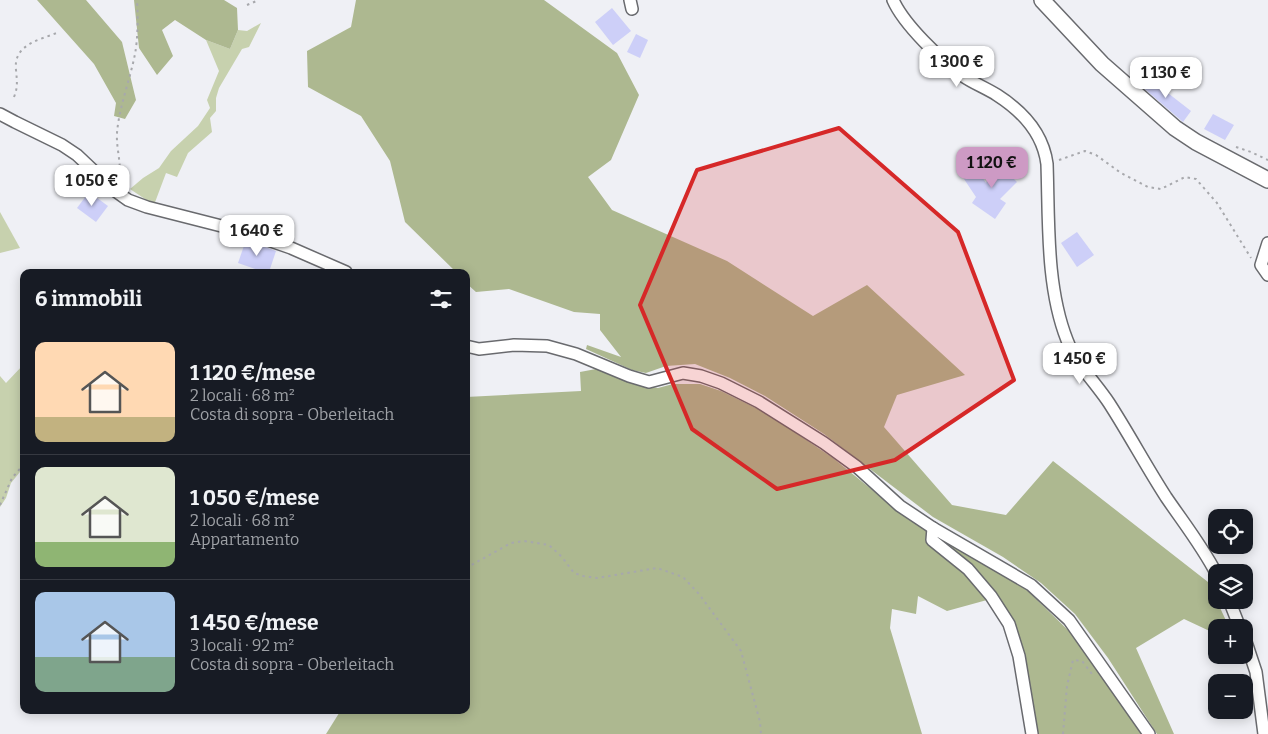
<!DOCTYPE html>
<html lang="it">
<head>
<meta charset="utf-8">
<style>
  :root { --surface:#171b24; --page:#242831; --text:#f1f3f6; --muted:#9ea1a6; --line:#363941; --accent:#cd9ac4 }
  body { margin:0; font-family:Bitter,serif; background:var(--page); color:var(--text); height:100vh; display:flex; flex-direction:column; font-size:19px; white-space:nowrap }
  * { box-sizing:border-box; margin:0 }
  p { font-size:16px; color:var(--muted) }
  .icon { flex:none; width:28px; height:28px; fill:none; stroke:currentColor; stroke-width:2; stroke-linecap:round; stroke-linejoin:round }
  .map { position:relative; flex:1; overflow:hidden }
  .panel { position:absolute; left:20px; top:269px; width:450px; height:445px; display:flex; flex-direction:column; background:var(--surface); border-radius:10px; box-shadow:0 2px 12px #0003 }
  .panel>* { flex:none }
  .fabs { position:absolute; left:1208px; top:509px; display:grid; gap:10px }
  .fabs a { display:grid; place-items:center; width:45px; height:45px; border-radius:10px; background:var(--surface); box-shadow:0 2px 12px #0003; font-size:25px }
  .price { position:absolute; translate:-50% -42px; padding:0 11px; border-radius:10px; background:#fff; color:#222; font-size:16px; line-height:32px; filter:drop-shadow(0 1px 2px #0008) }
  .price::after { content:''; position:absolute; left:50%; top:30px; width:15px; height:11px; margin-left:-8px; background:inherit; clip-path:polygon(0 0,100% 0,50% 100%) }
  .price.current { background:var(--accent); color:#111 }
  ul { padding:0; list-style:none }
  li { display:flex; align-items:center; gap:15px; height:125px; padding:0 15px }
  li+li { border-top:1px solid var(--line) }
  li span { display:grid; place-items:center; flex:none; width:140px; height:100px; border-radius:10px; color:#555 }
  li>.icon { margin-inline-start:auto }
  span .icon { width:60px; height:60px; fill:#fffc; stroke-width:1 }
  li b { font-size:21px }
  h2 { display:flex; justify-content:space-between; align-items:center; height:60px; padding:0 15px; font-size:21px }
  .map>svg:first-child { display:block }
  .green { fill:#c7d1ae }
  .forest { fill:#adb890 }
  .building { fill:#cdcff8 }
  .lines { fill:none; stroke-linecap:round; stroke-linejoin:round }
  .minor-casing { stroke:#696a6e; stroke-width:14 }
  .major-casing { stroke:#696a6e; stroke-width:18 }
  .path { stroke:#a7a8ac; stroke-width:2; stroke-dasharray:2.5 4; stroke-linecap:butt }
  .minor { stroke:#fff; stroke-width:11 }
  .major { stroke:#fff; stroke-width:15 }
  .marked { fill:#d62828; fill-opacity:0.2; stroke:#d62828; stroke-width:4; stroke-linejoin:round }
</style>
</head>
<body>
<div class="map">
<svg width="1268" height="734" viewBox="0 0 1268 734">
  <rect width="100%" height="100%" fill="#eff0f5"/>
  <!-- green -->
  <g class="green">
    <path d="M261 23 249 47 242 49 219 88 216 98V111L210 118 212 132 188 153 177 177 166 173 154 205 130 189 143 178 159 168 171 151 198 126 210 108 207 100 219 71 206 40 230 49 238 30 247 31Z"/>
    <path d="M0 212 20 248 0 253Z"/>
    <path d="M24 364V467L11 483 6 498 0 507V376L6 383Z"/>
  </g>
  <!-- forest -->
  <g class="forest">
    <path d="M37 0H86L122 42 136 100 125 119 114 116 116 103 94 64Z"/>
    <path d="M134 0H224L237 8 238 30 230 49 206 40 175 20 162 30 173 56 157 75 139 48Z"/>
    <path d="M356 0H544L617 53 639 95 611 160 588 177 612 210 727 261 813 316 867 285 965 375 897 395 884 427 952 505 1006 515 1053 461 1208 582 1229 627 1216 628V634L1184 619 1136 648 1174 734H1157L1108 658 1075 614 1041 583 1003 557 933 517 824 434 765 396 730 378 695 364 666 366 646 373 632 370 586 349 587 345 621 357 600 330V314L574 312 509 289 476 292 466 283V272H456L405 222 390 161 361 116 308 87 307 51 351 27Z"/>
    <path d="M596 369 626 381 645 386 658 388 673 384H700L721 391 768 414 833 458 908 519 926 530V543C947 557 978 574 987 600L947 611 918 596 916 614 892 609 890 628 922 734H326L341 710H466V397L581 391 580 372Z"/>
    <path d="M939 537 1009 577 1029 592 1072 634 1142 734H1037L1013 621 940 541Z"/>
  </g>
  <!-- building -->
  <g class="building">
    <path d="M612 8 631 31 613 45 595 22Z"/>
    <path d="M636 34 648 40 640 58 627 52Z"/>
    <path d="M1146 76 1191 111 1183 122 1140 85Z"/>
    <path d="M1213 114 1234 125 1225 140 1204 129Z"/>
    <path d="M998 159 1011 166 1008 173 1017 182 1000 199 1006 203 995 219 972 203 976 197 964 179 978 171 986 183Z"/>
    <path d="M89 192 108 206 96 222 77 208Z"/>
    <path d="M1077 232 1094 255 1077 267 1061 243Z"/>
    <path d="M246 240 276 251 269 272H264L238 263Z"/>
  </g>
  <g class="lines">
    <defs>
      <g id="minor">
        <path d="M630 0 632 9"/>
        <path d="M893 0C904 25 941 60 963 76 973 83 986 88 997 95 1022 111 1043 133 1047 164 1049 221 1046 287 1067 340 1076 364 1095 382 1109 403 1129 434 1146 466 1166 497 1183 522 1202 546 1216 573"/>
        <path d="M0 114 15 122 62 145 77 155 114 190 128 200 147 207 245 232 291 248 346 272"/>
        <path d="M1268 243 1261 265 1268 275"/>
        <path d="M466 346 479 349 514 345 547 346 576 354 629 376 649 382 683 373 701 376 721 383 759 402 824 443 857 467 900 506 933 528 1031 585 1069 620 1149 734"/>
        <path d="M933 528 932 540 968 569 991 596 1009 624 1019 656 1032 734"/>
        <path d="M1229 600 1240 628"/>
        <path d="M1244 636 1256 672 1264 734"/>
      </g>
      <path id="major" d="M1042 0 1102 64 1175 128 1196 142 1268 180"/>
    </defs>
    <!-- minor casing -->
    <use href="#minor" class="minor-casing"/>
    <!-- major casing -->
    <use href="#major" class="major-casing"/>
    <!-- path -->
    <g class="path">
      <path d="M247 5 259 0"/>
      <path d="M14 97C18 87 17 81 16 70 13 44 40 40 59 32"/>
      <path d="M1236 147 1251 152 1268 160"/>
      <path d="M1059 160 1085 151 1096 155 1121 173 1148 187 1161 189 1185 177 1196 179 1217 203 1251 258"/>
      <path d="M119 179C122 164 116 149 117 133 119 107 130 80 135 54 138 38 138 16 137 0"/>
      <path d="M0 505 12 478 24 464"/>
      <path d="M466 568 511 543 524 541 549 545 562 557 574 573 583 576 597 578 657 568 683 577 699 594 741 651 760 722 761 734"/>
      <path d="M1063 734 1067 686 1073 660 1082 661 1092 674"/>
    </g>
    <!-- minor -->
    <use href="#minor" class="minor"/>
    <!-- major -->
    <use href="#major" class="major"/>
  </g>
  <!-- marked area -->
  <path class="marked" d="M839 128 958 232 1014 380 895 460 777 489 692 429 640 305 697 170Z"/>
</svg>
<div class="fabs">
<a><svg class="icon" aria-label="locate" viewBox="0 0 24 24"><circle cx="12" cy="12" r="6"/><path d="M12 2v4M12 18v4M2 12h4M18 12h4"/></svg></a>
<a><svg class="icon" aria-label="layers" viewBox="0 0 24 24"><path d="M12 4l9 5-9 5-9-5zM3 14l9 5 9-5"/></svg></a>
<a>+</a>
<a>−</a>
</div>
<b class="price" style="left:957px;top:88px">1 300 €</b>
<b class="price" style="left:1166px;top:99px">1 130 €</b>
<b class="price current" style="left:992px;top:189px">1 120 €</b>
<b class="price" style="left:92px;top:207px">1 050 €</b>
<b class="price" style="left:257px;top:257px">1 640 €</b>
<b class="price" style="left:1080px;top:385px">1 450 €</b>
<section class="panel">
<h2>6 immobili<svg class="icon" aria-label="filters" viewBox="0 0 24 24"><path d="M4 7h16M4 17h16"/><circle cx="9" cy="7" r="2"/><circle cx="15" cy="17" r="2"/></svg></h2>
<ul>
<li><span style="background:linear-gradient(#ffd9b3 75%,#c2b280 0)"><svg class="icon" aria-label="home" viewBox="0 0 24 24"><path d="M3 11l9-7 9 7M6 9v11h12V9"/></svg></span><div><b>1 120 €/mese</b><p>2 locali · 68 m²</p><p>Costa di sopra - Oberleitach</p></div></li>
<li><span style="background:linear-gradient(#dfe7d0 75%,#8fb573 0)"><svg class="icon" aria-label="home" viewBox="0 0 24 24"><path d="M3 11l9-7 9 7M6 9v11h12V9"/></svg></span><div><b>1 050 €/mese</b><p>2 locali · 68 m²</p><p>Appartamento</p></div></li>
<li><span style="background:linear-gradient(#a9c7e8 65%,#7fa58c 0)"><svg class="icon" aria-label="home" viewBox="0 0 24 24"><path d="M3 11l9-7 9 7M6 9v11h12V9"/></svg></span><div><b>1 450 €/mese</b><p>3 locali · 92 m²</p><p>Costa di sopra - Oberleitach</p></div></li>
</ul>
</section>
</div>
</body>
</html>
